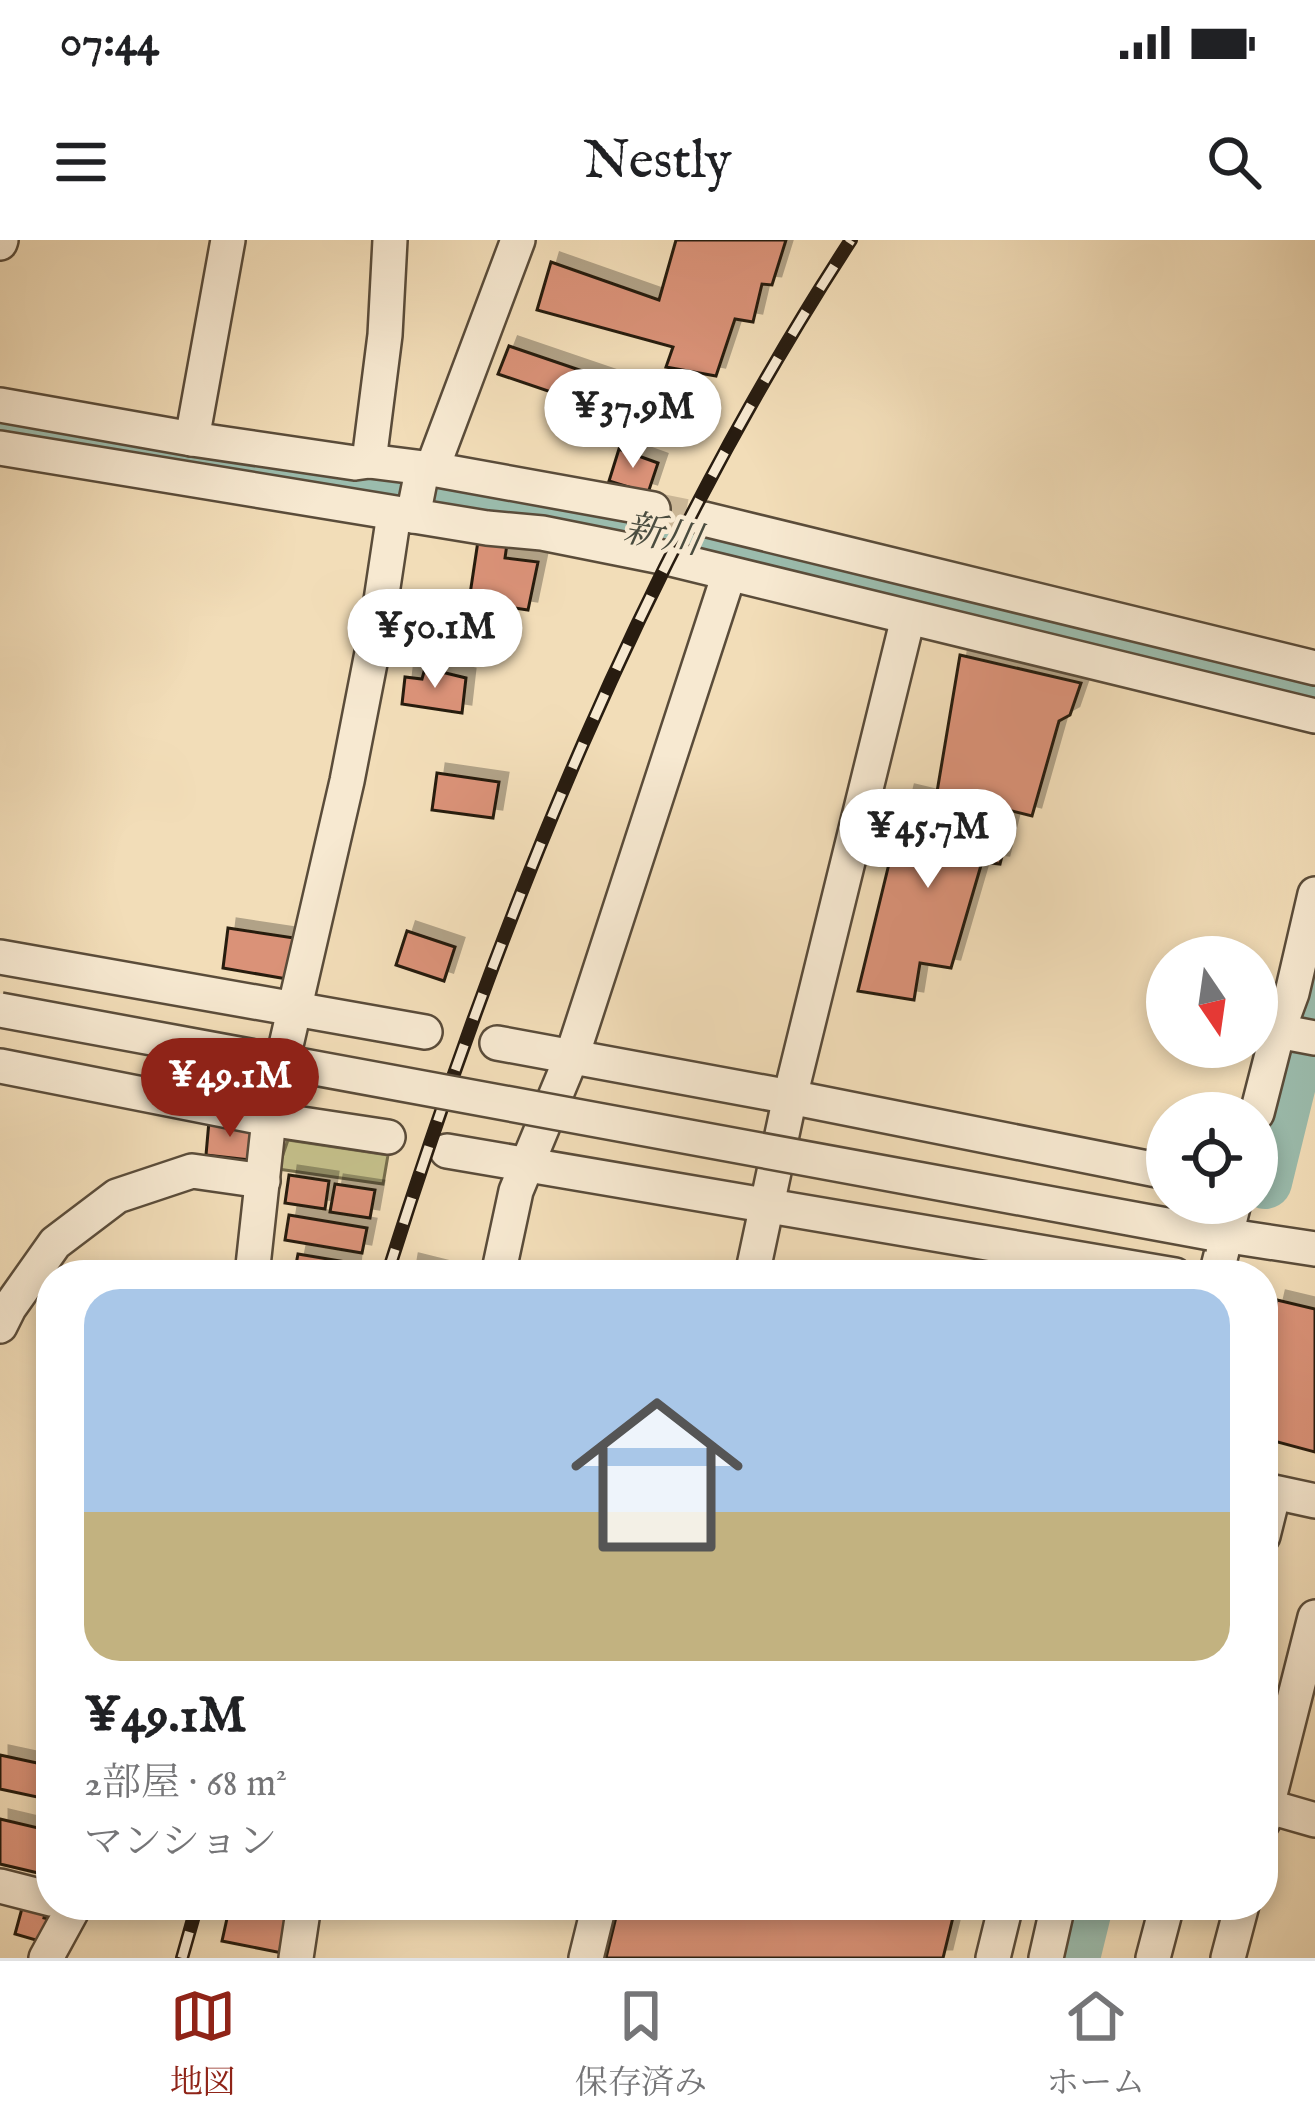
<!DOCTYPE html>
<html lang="ja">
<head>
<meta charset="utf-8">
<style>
  :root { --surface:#fff; --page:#f2f2f2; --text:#202124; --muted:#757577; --line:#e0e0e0; --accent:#8f2418 }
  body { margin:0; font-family:"IM FELL English","Noto Serif JP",serif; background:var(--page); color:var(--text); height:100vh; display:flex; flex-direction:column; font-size:45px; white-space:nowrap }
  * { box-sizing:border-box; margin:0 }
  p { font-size:39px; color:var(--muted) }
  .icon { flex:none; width:66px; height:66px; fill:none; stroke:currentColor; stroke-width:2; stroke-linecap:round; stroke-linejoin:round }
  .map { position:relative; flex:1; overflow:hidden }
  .side { position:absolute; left:36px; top:1020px; width:1242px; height:660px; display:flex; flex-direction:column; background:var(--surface); border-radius:48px; box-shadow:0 6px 18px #0003 }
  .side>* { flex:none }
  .needle { width:78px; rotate:167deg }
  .controls { position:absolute; left:1146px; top:696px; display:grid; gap:24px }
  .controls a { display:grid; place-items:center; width:132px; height:132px; border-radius:50%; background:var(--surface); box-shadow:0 6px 18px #0003; font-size:60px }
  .price { position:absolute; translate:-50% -102px; padding:0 27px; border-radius:42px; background:#fff; color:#222; font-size:39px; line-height:78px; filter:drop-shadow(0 3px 6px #0008) }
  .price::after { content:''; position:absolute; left:50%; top:72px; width:36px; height:27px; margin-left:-18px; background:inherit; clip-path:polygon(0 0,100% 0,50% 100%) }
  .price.current { background:var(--accent); color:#fff }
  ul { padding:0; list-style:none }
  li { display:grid; align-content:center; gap:24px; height:636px; padding:0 48px }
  li span { display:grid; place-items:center; height:372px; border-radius:36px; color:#555 }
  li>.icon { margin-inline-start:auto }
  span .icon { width:216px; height:216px; fill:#fffc; stroke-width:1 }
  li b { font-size:51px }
  .status { display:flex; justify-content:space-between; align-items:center; height:84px; padding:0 60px; background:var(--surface); direction:ltr }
  .status svg { height:33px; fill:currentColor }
  header { display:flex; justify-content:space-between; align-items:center; height:156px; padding:0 48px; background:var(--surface); font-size:54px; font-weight:600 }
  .dock { display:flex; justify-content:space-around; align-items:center; height:168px; border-top:3px solid var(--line); background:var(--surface); font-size:33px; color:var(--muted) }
  .dock a { display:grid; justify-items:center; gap:6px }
  .dock .current { color:var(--accent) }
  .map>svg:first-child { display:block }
  .green { fill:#c3be89; stroke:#766d4c; stroke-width:3 }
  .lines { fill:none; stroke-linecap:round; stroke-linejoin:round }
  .river { stroke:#9bbcad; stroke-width:54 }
  .building { fill:#da9278; stroke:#281c10; stroke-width:3; filter:url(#shadow) }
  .minor-tunnel { stroke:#cab696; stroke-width:33; stroke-dasharray:33 16; stroke-linecap:butt }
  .minor-casing { stroke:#5a4c3a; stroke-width:38 }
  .minor { stroke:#f7e9d1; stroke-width:33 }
  .rail-casing { stroke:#281c10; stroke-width:14 }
  .rail { stroke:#f7e9d1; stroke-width:9; stroke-dasharray:27; stroke-linecap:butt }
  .minor-bridge-casing { stroke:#5a4c3a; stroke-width:38; stroke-linecap:butt }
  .minor-bridge { stroke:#f7e9d1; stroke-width:33 }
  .labels { text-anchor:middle; stroke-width:9; stroke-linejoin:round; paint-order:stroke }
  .water-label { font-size:39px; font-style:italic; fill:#4a4c3f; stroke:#f7e9d1 }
</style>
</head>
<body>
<div class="status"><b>07:44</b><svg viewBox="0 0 49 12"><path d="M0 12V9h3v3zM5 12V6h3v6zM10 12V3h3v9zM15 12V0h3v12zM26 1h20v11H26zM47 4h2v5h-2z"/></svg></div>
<header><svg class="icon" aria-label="menu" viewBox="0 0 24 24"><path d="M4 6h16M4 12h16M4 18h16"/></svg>Nestly<svg class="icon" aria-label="search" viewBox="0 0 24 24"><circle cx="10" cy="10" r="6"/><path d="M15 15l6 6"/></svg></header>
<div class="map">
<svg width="1315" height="1718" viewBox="0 0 1315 1718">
  <defs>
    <filter id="shadow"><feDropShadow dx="9" dy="-9" stdDeviation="0" flood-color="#0004"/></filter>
  </defs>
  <rect width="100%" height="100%" fill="#f2ddb8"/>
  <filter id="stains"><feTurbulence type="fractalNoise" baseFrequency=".00167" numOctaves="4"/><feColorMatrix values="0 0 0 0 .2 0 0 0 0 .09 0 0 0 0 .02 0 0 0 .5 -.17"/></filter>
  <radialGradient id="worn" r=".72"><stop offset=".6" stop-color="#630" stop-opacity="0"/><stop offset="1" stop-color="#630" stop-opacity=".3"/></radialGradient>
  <!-- green -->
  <path class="green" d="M288 900 388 915 383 944 278 929Z"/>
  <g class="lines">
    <!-- river -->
    <g class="river">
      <path d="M0 184 195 220 387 243 708 300 1315 452"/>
      <path d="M1306 776 1315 742"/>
      <path d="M1265 942 1295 820"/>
      <path d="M1073 1718 1086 1665"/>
    </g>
  </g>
  <!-- building -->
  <g class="building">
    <path d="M676 0H786L772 45 762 44 753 82 735 79 716 136 666 127 673 107 537 70 551 22 659 60Z"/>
    <path d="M509 106 650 154 642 183 498 134Z"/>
    <path d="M619 209 658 223 648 253 609 241Z"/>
    <path d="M478 301 507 304 505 318 538 322 528 370 469 361Z"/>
    <path d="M960 415 1081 443 1070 475 1059 481 1032 576 937 552Z"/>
    <path d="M425 428 466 438 462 473 402 464 405 437 422 439Z"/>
    <path d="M437 533 499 542 493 578 432 570Z"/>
    <path d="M906 554 1011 579 1000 624 982 622 951 728 920 723 914 760 858 751Z"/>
    <path d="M228 688 294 698 287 739 223 728Z"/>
    <path d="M407 691 455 707 444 741 396 725Z"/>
    <path d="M209 881 253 886 250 920 206 915Z"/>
    <path d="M289 935 329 941 325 969 285 963Z"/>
    <path d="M335 944 375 950 370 978 330 972Z"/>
    <path d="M289 975 367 988 362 1013 285 1000Z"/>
    <path d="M298 1014 352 1023 351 1035H294Z"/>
    <path d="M410 1023 446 1032V1035H408Z"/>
    <path d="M1277 1060 1315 1069V1212L1270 1200 1274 1178 1263 1175V1122Z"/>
    <path d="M0 1515 51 1526V1560L0 1549Z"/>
    <path d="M0 1579 47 1590 44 1602 51 1604V1636L0 1624Z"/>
    <path d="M24 1661 47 1668 44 1678 53 1680 46 1703 15 1694Z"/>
    <path d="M230 1665H241L289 1678 282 1713 222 1701Z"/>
    <path d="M619 1665H956L943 1718H606Z"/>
  </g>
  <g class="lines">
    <!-- minor-tunnel -->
    <path class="minor-tunnel" d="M653 269 704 279"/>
    <defs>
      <g id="minor">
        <path d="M0 3 1 0"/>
        <path d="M0 165 192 199 355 223 369 221 432 229 653 269"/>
        <path d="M192 199 228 0"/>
        <path d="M0 208 487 288 542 293 667 318 1315 476"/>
        <path d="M369 221 385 95 390 0"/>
        <path d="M413 276 422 231 432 229 518 0"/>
        <path d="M704 279 1315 428"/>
        <path d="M0 717 425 792"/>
        <path d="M1278 791 1315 798"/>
        <path d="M497 803 790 857 1167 932"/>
        <path d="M0 826 269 879 388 897"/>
        <path d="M1257 873 1278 791 1292 753 1315 654"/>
        <path d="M447 911 1175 1035"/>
        <path d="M1210 993 1315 1009"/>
        <path d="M252 1035 269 879 347 541 377 387 394 274"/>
        <path d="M498 1035 516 951 572 816 729 334"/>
        <path d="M752 1035 790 857 908 378"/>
        <path d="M1216 1035 1234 963"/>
        <path d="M0 1086 9 1068 55 1003 117 956 192 931 263 941"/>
        <path d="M1263 1296 1274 1252 1315 1261"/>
        <path d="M1263 1565 1315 1580"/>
        <path d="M1263 1582 1315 1377"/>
        <path d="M0 1646 51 1659"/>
        <path d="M46 1718 75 1665"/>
        <path d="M296 1718 304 1665"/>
        <path d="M586 1718 599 1665"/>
        <path d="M993 1718 1006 1665"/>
        <path d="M1046 1718 1058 1665"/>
        <path d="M1153 1718 1167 1665"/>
        <path d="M1228 1718 1242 1665"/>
      </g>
    </defs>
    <!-- minor casing -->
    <use href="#minor" class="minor-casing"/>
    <!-- minor -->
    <use href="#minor" class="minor"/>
    <defs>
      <g id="rail">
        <path d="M387 1035C501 674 643 319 851 0"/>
        <path d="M182 1718 197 1665"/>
      </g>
    </defs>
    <!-- rail casing -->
    <use href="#rail" class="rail-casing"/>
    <!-- rail -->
    <use href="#rail" class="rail"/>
    <defs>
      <path id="minor-bridge" d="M0 770 1210 993"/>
    </defs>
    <!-- minor-bridge casing -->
    <use href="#minor-bridge" class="minor-bridge-casing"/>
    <!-- minor-bridge -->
    <use href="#minor-bridge" class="minor-bridge"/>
  </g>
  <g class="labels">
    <!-- water labels -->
    <g class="water-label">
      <text transform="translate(663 293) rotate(10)" y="14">新川</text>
    </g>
  </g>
  <rect width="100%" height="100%" filter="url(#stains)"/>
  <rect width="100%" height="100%" fill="url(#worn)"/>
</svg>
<div class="controls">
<a><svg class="needle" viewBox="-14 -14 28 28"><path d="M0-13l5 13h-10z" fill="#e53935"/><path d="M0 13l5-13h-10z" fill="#757577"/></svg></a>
<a><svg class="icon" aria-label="locate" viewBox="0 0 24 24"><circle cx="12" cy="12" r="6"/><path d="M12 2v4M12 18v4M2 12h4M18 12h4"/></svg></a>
</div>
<b class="price" style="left:633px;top:231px">¥37.9M</b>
<b class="price" style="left:435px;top:451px">¥50.1M</b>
<b class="price" style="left:928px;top:651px">¥45.7M</b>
<b class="price current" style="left:230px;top:900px">¥49.1M</b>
<section class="side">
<ul>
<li><span style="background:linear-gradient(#a9c7e8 60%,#c2b280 0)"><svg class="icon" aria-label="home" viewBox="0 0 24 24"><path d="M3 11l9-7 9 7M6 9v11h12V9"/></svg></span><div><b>¥49.1M</b><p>2部屋 · 68 m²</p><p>マンション</p></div></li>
</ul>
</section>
</div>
<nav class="dock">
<a class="current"><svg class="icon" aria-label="map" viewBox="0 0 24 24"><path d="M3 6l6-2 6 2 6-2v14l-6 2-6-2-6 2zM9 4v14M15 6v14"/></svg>地図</a>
<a><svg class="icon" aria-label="saved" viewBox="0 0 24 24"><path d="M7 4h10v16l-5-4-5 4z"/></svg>保存済み</a>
<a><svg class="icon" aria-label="home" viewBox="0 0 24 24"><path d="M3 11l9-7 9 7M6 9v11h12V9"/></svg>ホーム</a>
</nav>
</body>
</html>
